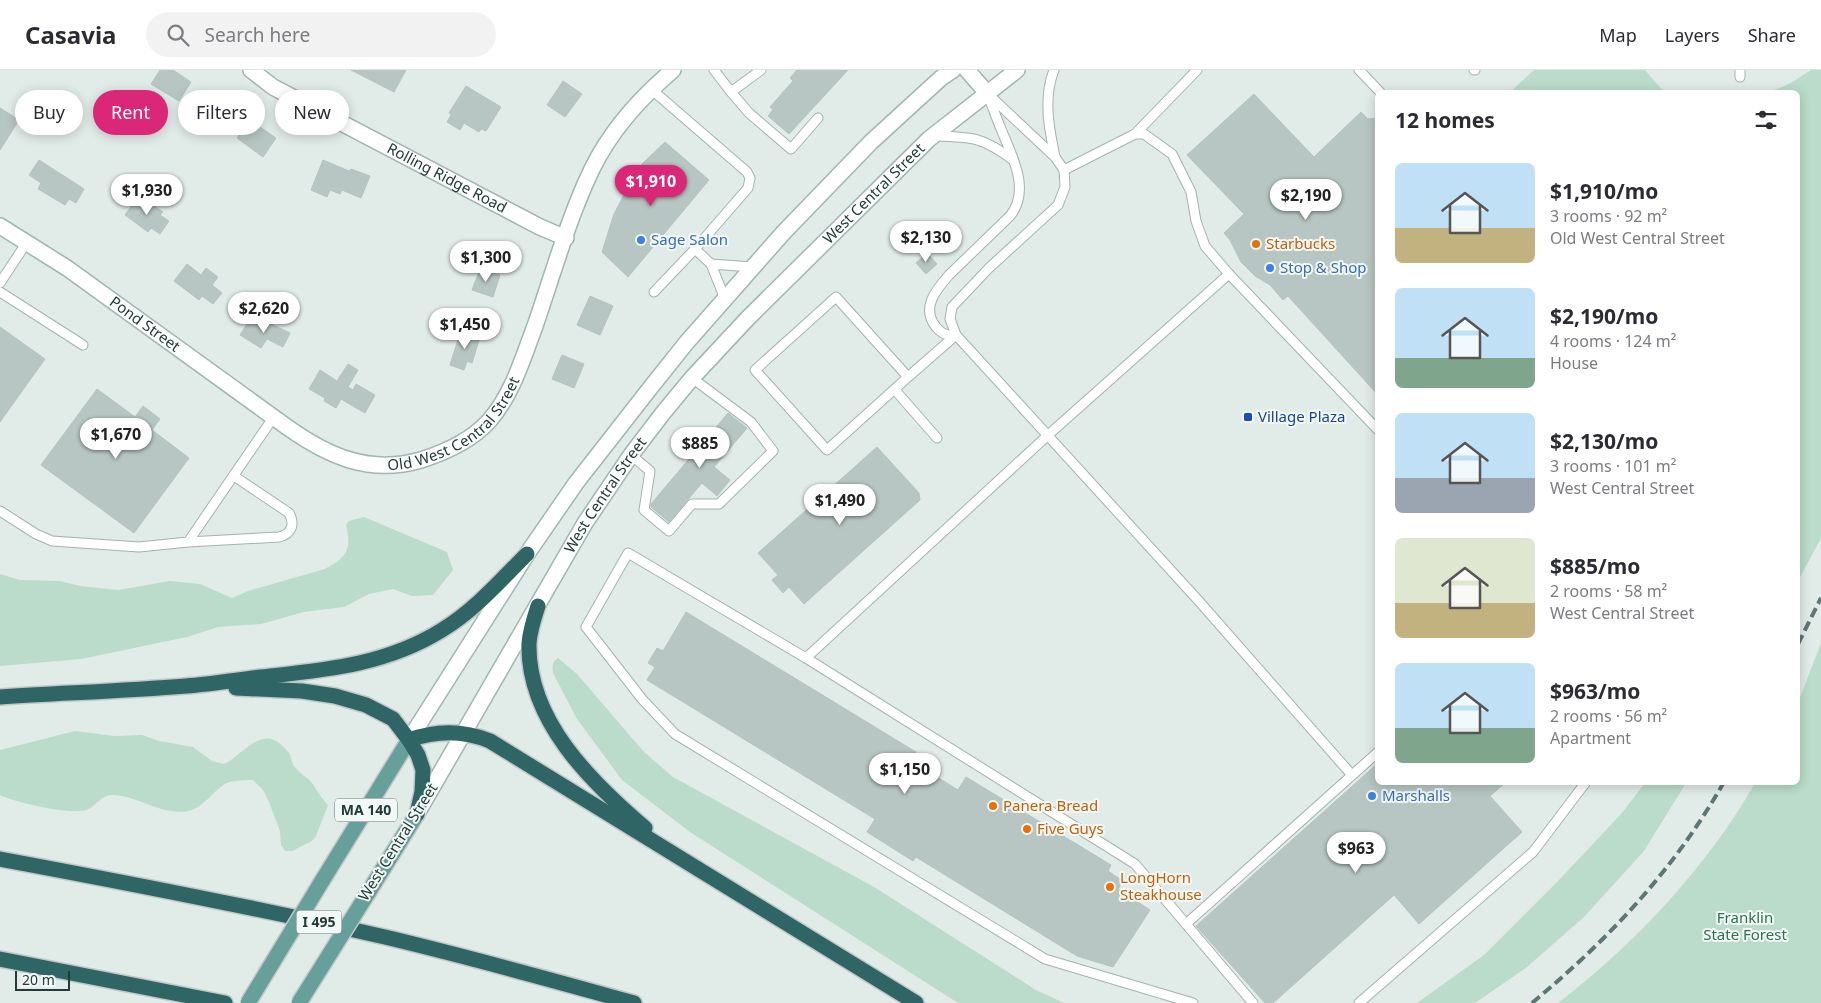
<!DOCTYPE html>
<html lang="en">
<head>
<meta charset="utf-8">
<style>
  :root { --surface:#fff; --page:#f2f2f3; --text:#2b2b33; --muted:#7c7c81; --line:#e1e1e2; --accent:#db2777 }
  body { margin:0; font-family:"Noto Sans",sans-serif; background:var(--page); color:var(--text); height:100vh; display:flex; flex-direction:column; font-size:19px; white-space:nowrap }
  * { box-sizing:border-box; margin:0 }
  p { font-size:16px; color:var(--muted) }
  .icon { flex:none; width:28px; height:28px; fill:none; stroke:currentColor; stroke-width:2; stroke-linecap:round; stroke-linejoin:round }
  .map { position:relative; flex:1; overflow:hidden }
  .details { position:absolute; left:1375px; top:20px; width:425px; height:695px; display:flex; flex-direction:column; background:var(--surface); border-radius:8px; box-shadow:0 2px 12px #0003 }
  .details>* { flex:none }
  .hud { position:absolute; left:15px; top:20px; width:475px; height:45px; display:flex; gap:10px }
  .scale { position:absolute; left:15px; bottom:12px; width:55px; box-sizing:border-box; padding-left:5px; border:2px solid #223b39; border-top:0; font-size:14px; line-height:18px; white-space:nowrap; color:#223b39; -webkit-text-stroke:4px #f2f8f6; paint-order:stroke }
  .price { position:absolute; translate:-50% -42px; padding:0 11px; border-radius:18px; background:#fff; color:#222; font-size:16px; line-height:32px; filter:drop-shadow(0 1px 2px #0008) }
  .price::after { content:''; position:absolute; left:50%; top:30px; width:15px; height:11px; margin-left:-8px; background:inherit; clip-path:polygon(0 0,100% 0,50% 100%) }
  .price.current { background:var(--accent); color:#fff }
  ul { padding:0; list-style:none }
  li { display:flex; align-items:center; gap:15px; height:125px; padding:0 20px }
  li span { display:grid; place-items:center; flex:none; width:140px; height:100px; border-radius:8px; color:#555 }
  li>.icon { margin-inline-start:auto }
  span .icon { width:60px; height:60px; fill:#fffc; stroke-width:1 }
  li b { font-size:21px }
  h2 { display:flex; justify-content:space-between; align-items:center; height:60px; padding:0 20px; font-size:21px }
  .chip { padding:0 18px; border-radius:22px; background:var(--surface); box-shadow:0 2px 12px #0003; font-size:18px; line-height:45px }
  .chip.current { background:var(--accent); color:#fff }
  header { display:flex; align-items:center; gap:30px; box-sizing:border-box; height:70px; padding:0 25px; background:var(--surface); border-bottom:1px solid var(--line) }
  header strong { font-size:24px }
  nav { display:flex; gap:28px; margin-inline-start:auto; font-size:18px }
  .search { width:350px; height:45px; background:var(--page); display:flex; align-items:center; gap:12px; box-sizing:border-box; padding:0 18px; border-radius:28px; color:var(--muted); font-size:19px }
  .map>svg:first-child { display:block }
  .green { fill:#bbdcca }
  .building { fill:#b7c6c2; stroke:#b4c4c1 }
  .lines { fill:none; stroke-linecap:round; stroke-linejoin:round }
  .service-casing { stroke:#a4b3b0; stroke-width:11 }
  .minor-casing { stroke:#a4b3b0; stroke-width:18 }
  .secondary-casing { stroke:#a0b6b2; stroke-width:18 }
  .primary-casing { stroke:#c1c8c8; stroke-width:18 }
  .motorway-casing { stroke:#c1c8c8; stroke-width:18 }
  .service { stroke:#fff; stroke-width:9 }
  .minor { stroke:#fff; stroke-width:15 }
  .secondary { stroke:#fff; stroke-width:15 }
  .primary { stroke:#679f9b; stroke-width:15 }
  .motorway { stroke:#2f6665; stroke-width:15 }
  .rail { stroke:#5d7774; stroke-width:4; stroke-dasharray:10 5; stroke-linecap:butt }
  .primary-bridge-casing { stroke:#c1c8c8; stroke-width:18; stroke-linecap:butt }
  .primary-bridge { stroke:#679f9b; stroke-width:15 }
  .shop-dot { fill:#3f7fe0; stroke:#f2f8f6; stroke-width:2 }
  .food-dot { fill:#e8710a; stroke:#f2f8f6; stroke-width:2 }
  .transit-dot { fill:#1a4fb4; stroke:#f2f8f6; stroke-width:2 }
  .labels { text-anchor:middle; stroke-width:4; stroke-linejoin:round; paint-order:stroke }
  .shield { fill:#f2f8f6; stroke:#607472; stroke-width:1 }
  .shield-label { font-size:14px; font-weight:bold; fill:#223b39 }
  .street-label { font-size:15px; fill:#223b39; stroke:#f2f8f6 }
  .shop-label { font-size:15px; fill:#366cbe; stroke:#f2f8f6; text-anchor:start }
  .food-label { font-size:15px; fill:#c56008; stroke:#f2f8f6; text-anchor:start }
  .transit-label { font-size:15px; fill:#164399; stroke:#f2f8f6; text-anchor:start }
  .park-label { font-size:15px; fill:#2e7054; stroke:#f2f8f6 }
</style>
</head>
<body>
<header>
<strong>Casavia</strong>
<div class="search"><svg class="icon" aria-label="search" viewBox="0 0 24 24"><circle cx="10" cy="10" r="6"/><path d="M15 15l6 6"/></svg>Search here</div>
<nav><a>Map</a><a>Layers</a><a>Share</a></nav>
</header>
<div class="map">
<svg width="1821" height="933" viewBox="0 0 1821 933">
  <rect width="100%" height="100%" fill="#e1ebe8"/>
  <!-- green -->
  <g class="green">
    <path d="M1534 0H1645L1664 22H1510Z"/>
    <path d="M1811 0H1821V468L1798 511V22H1765C1782 20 1797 9 1811 0Z"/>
    <path d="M364 447 447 482 453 500 433 525 412 526 393 519 369 524 344 537 304 542 261 554 218 557 187 567 81 589 0 596V504L20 510 60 511 80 516 118 520 170 511 200 514 232 528 248 521 325 499C347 487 352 480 346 455L349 451Z"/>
    <path d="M1821 573V933H1558C1634 875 1708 796 1755 713L1798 712V633Z"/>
    <path d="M558 588 577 604 644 682 673 707 874 817 1036 920 1064 933H958L690 762 622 710 577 649 553 603C552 596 552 592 558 588Z"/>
    <path d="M75 661 114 666 142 665 159 671 193 677 212 691 224 694C238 687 248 673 263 669 273 666 283 675 289 683 292 687 291 693 295 697 299 703 307 707 312 713 317 720 321 728 328 735L316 766 312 771 292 781H285L281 775 280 761 269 732 263 720 253 710C245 710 234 710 227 713 216 718 206 734 194 739 168 750 138 725 112 725 101 725 95 737 86 740 69 745 17 733 0 725V680Z"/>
    <path d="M1645 713H1686L1644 781 1584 847 1527 897 1475 933H1417L1484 885 1558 811 1621 744Z"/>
  </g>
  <!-- building -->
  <g class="building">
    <path d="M160 0H173L191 12 179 31 151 14Z"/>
    <path d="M351 0H406L394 22Z"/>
    <path d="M797 0H848L789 64 768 46 773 40 770 37 793 11 790 8Z"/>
    <path d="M563 11 582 24 565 47 547 35Z"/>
    <path d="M466 16 501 37 486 61 481 59 479 62 464 53 460 60 447 52 451 45 449 43Z"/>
    <path d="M1254 24 1314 87 1361 42 1368 49 1378 48V325L1288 226 1283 230 1270 215 1255 206 1241 192 1230 170 1224 163 1244 144 1187 85Z"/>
    <path d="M0 38 19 50 0 80Z"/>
    <path d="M250 50 276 68 263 87 237 68Z"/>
    <path d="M665 72 709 110 628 207 602 182 614 144 627 119 642 94Z"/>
    <path d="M39 90 84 119 76 133 69 129 65 135 38 119 41 113 29 105Z"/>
    <path d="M323 90 349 101 351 99 370 106 361 128 342 120 340 124 330 120 327 127 311 120Z"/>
    <path d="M139 125 163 142 160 145 169 151 160 164 151 158 148 162 125 145Z"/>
    <path d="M927 183 937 194 926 204 916 193Z"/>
    <path d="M187 194 201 205 206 198 218 207 212 215 222 223 213 234 202 226 199 230 174 211Z"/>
    <path d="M480 199 500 205 493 227 472 220Z"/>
    <path d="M590 226 613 236 600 265 577 255Z"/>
    <path d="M251 248 263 255 265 251 290 263 283 277 267 269 261 278 240 265Z"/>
    <path d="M0 257 45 289 0 352Z"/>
    <path d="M461 260 480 267 472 293 467 291 464 300 450 295Z"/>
    <path d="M562 285 584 294 574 318 552 309Z"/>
    <path d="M348 294 358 300 348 317 353 320 356 314 375 325 365 343 341 329 336 338 324 331 325 328 309 319 320 300 337 311Z"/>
    <path d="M97 319 135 347 143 336 160 349 152 360 189 388 134 463 41 395Z"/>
    <path d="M728 343 747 358 714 397 730 410 717 426 702 413 669 452 651 437V434Z"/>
    <path d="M877 377 919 423 920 430 804 534 789 517 783 523 772 510 778 505 758 483Z"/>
    <path d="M686 542 916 682 911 691 958 720 966 707 1111 795 1108 801 1123 811 1118 819 1150 840 1113 897 1077 886 916 787 913 791 867 762 875 749 647 610 655 597 648 593 657 578 663 581Z"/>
    <path d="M1378 693V712H1506L1490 726 1522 762 1419 854 1394 825 1273 933H1265L1196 856Z"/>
  </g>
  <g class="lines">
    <defs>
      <g id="service">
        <path d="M714 0 731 22 761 0"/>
        <path d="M1054 0C1043 28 1049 58 1055 87"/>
        <path d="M1359 0 1380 22"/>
        <path d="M1474 0H1475"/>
        <path d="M1740 7V0"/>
        <path d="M651 19 747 102 750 108 748 118 695 179 711 194"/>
        <path d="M731 22 749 43 791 79 818 48"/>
        <path d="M989 25 1055 87 1064 100"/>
        <path d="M1135 64 1197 0"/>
        <path d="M935 66C972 67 983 67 1013 90"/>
        <path d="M1064 100 1065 117 1058 135 989 198 952 237 950 249 956 265 1197 529 1351 704"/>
        <path d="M1064 100 1135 64H1144L1172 84 1191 122 1196 151 1205 176 1229 204 1378 360"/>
        <path d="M0 213 27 172"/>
        <path d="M0 222 83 275"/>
        <path d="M654 222 695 179"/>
        <path d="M725 229 711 194 752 197"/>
        <path d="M956 265C947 266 942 264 936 257 921 238 935 221 949 205L1010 146C1031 120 1012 86 1001 59 996 47 992 35 987 23"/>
        <path d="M908 307 827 380 755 300 836 227 908 307 956 265"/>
        <path d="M895 320 937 368"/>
        <path d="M631 385 650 401 644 440 669 461 692 434H719L773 381 751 352 692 308"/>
        <path d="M0 441 36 464 52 471 139 477 188 472 273 348"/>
        <path d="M188 472 279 467C292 464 295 454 289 443L234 406"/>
        <path d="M806 588 1047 366 1229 204"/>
        <path d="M1186 854 1378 682"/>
        <path d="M1193 933 1045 889 675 664 642 629 586 557 628 483 806 588 1135 794 1253 933"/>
        <path d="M1359 933 1533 782 1586 712"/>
      </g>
      <g id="minor">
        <path id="s1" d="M251 0 273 17 540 157 566 168"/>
      </g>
      <g id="secondary">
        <path d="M967 0 987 23"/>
        <path id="s2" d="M0 156 67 198 287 357C328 386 369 405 421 390 446 382 471 371 489 351 512 325 523 288 535 256 553 204 568 149 592 99 611 60 640 28 673 0"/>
        <path d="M409 670 527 484 576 413 651 317 687 272 784 162 871 72 941 8 953 0"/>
        <path id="s3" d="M419 740 585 453 631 385 663 343 692 308 748 248 929 69 1017 0"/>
      </g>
      <g id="primary">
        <path d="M322 811 409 670"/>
        <path d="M368 823 417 744"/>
      </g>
      <g id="motorway">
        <path d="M538 536C534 548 530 561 529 573 527 650 591 712 645 758"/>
        <path d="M236 618 302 621 335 626 366 635 393 649 409 670 418 685 423 700 422 722 417 744"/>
        <path d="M0 627C62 623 124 621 186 616 211 614 236 610 261 607 325 600 386 595 442 560 475 540 500 511 527 484"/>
        <path d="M409 670C437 660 463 660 490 671L916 933"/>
        <path d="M0 789C129 813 258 838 385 867 469 887 552 910 634 933"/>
        <path d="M0 889 225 933"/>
      </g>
    </defs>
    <!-- service casing -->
    <use href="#service" class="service-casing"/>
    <!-- minor casing -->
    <use href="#minor" class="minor-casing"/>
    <!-- secondary casing -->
    <use href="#secondary" class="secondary-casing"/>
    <!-- primary casing -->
    <use href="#primary" class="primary-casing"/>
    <!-- motorway casing -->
    <use href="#motorway" class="motorway-casing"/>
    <!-- service -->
    <use href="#service" class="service"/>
    <!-- minor -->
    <use href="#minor" class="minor"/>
    <!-- secondary -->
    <use href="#secondary" class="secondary"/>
    <!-- primary -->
    <use href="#primary" class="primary"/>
    <!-- motorway -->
    <use href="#motorway" class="motorway"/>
    <!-- rail -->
    <g class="rail">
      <path d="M1798 574 1821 528"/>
      <path d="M1532 933C1609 869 1674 800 1724 712"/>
    </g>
    <defs>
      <g id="primary-bridge">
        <path d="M248 933 322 811"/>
        <path d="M299 933 368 823"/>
      </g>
    </defs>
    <!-- primary-bridge casing -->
    <use href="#primary-bridge" class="primary-bridge-casing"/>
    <!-- primary-bridge -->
    <use href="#primary-bridge" class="primary-bridge"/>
  </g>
  <!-- markers -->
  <g class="shop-dot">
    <circle cx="641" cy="170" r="5"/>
    <circle cx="1270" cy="198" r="5"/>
    <circle cx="1372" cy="726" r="5"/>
  </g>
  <g class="food-dot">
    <circle cx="1256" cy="174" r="5"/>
    <circle cx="993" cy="736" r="5"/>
    <circle cx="1027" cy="759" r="5"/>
    <circle cx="1110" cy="817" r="5"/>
  </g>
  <rect class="transit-dot" x="1243" y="342" width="10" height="10" rx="2.5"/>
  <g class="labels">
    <!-- shield labels -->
    <g class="shield">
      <rect x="335" y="728.5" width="62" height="23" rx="4"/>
      <rect x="296.5" y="840.5" width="45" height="23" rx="4"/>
    </g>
    <g class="shield-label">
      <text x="366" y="745">MA 140</text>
      <text x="319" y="857">I 495</text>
    </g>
    <!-- street labels -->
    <g class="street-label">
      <text dy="5" stroke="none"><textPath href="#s1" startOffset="224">Rolling Ridge Road</textPath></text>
      <text dy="5" stroke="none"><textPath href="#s3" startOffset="771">West Central Street</textPath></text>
      <text dy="5" stroke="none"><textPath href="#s2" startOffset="175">Pond Street</textPath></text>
      <text dy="5" stroke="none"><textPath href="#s2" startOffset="542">Old West Central Street</textPath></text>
      <text dy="5" stroke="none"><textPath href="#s3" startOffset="366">West Central Street</textPath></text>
      <text transform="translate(398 772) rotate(-58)" y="5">West Central Street</text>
    </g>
    <!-- shop labels -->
    <g class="shop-label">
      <text x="651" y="175">Sage Salon</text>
      <text x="1280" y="203">Stop &amp; Shop</text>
      <text x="1382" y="731">Marshalls</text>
    </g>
    <!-- food labels -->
    <g class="food-label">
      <text x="1266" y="179">Starbucks</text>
      <text x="1003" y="741">Panera Bread</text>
      <text x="1037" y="764">Five Guys</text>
      <text x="1120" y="813">LongHorn<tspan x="1120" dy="17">Steakhouse</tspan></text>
    </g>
    <!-- transit labels -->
    <g class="transit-label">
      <text x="1258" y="352">Village Plaza</text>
    </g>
    <!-- park labels -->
    <g class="park-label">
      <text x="1745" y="853">Franklin<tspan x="1745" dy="17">State Forest</tspan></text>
    </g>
  </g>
</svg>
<div class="scale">20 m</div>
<b class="price current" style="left:651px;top:137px">$1,910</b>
<b class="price" style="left:147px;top:146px">$1,930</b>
<b class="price" style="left:1306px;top:151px">$2,190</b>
<b class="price" style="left:926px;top:193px">$2,130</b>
<b class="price" style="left:486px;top:213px">$1,300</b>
<b class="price" style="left:264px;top:264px">$2,620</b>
<b class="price" style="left:465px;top:280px">$1,450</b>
<b class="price" style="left:116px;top:390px">$1,670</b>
<b class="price" style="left:700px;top:399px">$885</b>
<b class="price" style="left:840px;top:456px">$1,490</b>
<b class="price" style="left:905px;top:725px">$1,150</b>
<b class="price" style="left:1356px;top:804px">$963</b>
<div class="hud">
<a class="chip">Buy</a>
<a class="chip current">Rent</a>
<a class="chip">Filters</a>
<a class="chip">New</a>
</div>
<section class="details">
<h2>12 homes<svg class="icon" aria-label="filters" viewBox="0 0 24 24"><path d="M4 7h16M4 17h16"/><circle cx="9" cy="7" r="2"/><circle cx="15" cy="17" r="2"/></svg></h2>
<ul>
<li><span style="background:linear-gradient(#bfe0f5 65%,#c2b280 0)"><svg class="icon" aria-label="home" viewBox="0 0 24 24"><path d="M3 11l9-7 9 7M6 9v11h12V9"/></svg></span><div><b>$1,910/mo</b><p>3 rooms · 92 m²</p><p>Old West Central Street</p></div></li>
<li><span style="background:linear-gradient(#bfe0f5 70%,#7fa58c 0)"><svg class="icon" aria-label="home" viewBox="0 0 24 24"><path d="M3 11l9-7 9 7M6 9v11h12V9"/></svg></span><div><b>$2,190/mo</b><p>4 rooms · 124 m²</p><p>House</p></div></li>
<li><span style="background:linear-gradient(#bfe0f5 65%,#9aa5b1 0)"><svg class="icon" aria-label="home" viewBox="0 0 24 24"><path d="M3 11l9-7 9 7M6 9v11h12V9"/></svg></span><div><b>$2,130/mo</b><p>3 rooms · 101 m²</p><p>West Central Street</p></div></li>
<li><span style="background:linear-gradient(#dfe7d0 65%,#c2b280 0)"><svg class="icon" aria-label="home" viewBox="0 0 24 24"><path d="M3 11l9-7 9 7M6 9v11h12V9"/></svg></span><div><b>$885/mo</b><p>2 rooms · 58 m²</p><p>West Central Street</p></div></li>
<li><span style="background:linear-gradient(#bfe0f5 65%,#7fa58c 0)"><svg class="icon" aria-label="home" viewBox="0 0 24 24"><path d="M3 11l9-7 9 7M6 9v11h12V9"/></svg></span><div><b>$963/mo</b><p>2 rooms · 56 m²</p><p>Apartment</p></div></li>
</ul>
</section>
</div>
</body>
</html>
